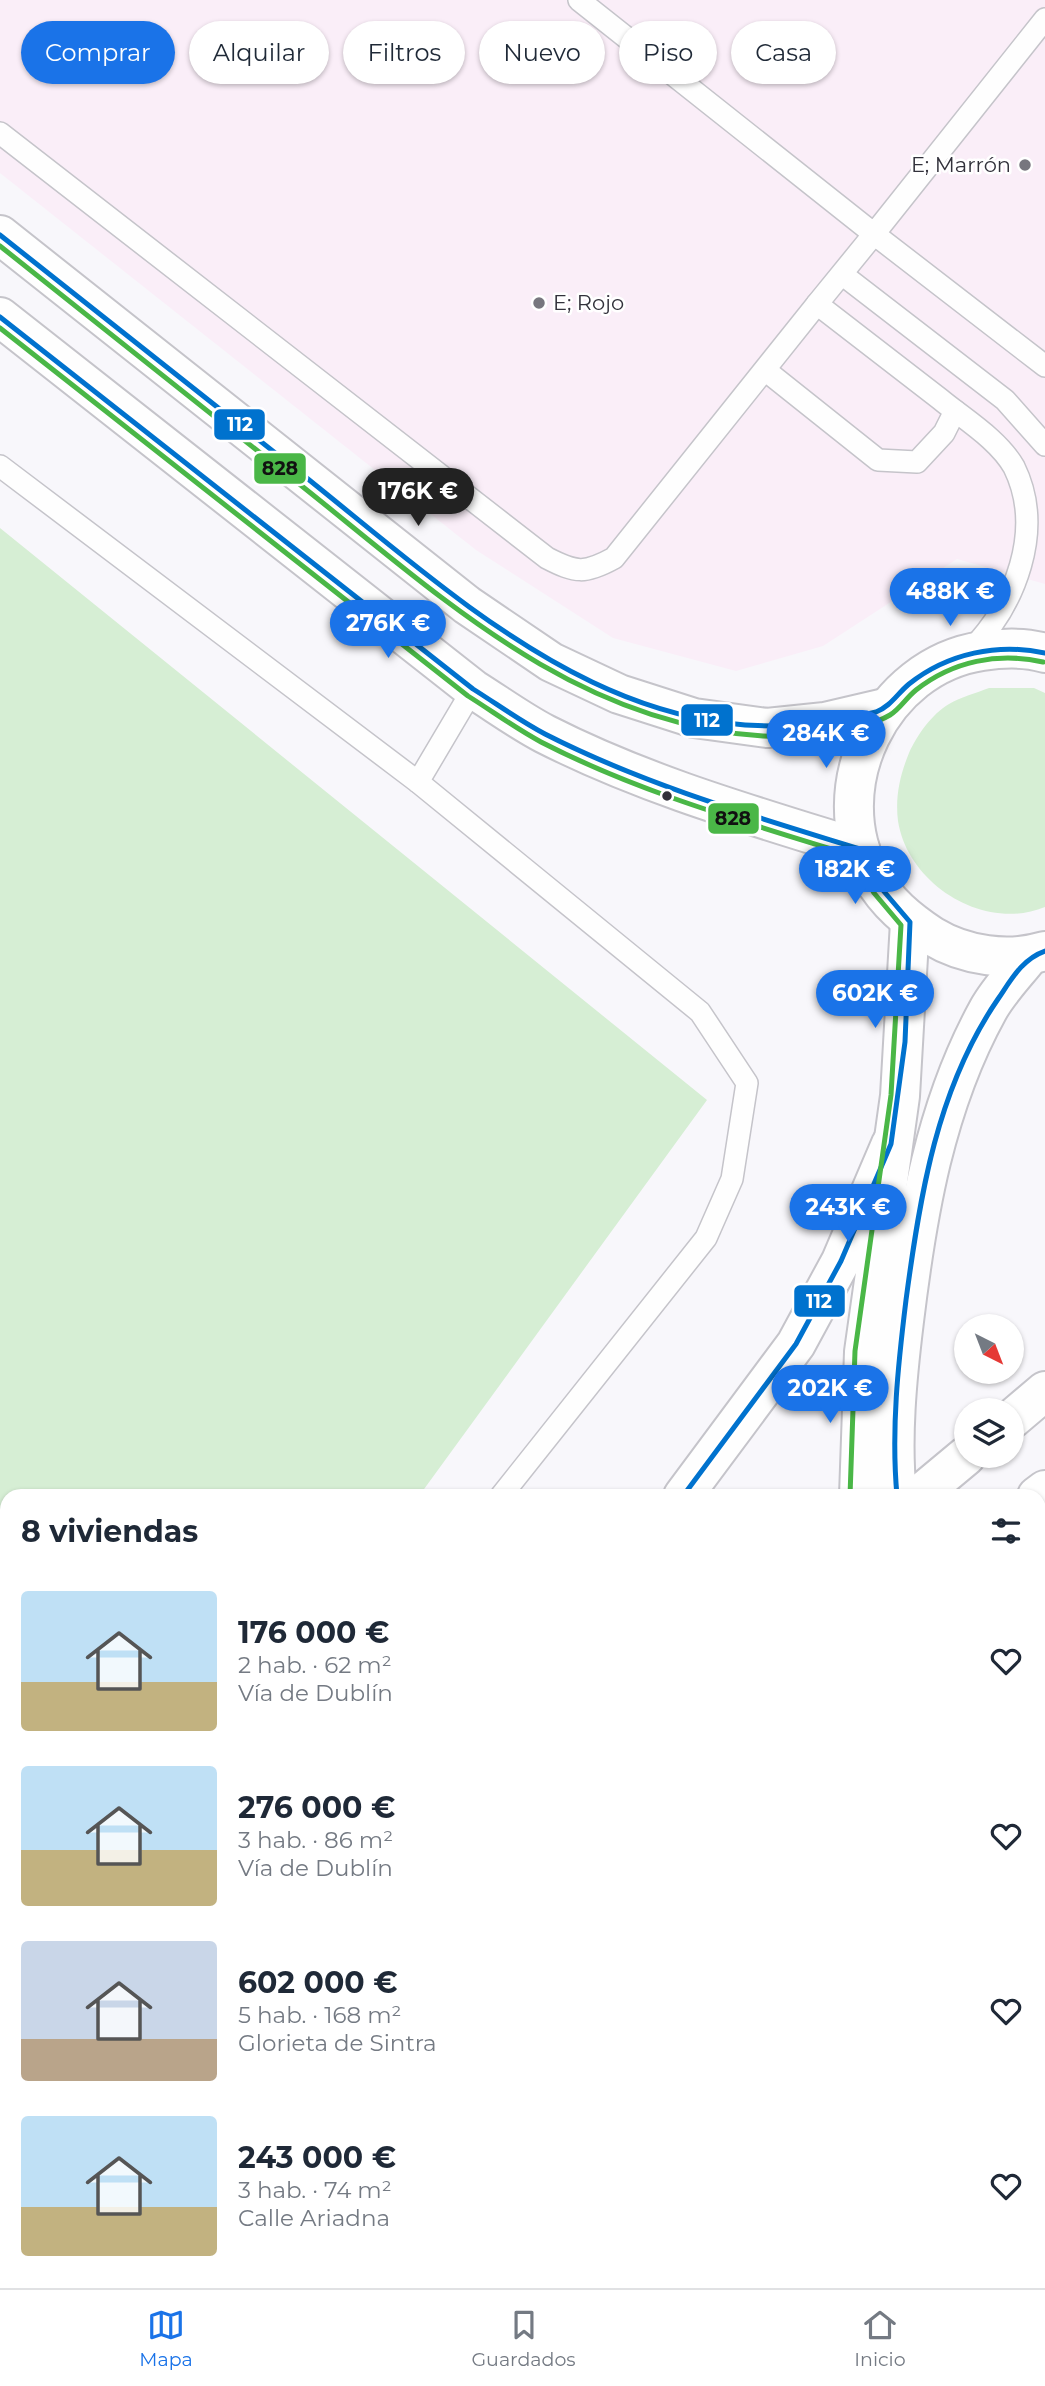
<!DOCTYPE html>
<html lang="es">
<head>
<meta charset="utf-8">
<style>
  :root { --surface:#fff; --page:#f6f6f7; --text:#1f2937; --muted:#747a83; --line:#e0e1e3; --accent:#1a73e8 }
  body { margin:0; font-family:Montserrat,sans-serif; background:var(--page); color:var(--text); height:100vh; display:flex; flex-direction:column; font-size:26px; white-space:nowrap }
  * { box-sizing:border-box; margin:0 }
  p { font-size:23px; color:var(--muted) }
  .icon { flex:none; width:38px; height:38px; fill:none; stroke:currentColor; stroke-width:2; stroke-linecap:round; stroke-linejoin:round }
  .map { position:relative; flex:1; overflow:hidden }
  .details { position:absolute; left:0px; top:1489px; width:1046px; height:800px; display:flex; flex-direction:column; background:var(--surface); border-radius:21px 21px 0 0; box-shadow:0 2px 5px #0004 }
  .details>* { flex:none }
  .hud { position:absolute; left:21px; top:21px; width:1004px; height:63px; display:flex; gap:14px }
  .needle { width:46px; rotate:138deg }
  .tools { position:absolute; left:954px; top:1314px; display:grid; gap:14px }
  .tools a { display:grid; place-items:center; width:70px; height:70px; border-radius:50%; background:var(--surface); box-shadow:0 2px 5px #0004; font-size:35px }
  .price { position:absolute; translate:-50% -60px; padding:0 16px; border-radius:24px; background:var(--accent); color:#fff; font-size:23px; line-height:46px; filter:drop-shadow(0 2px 4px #0008) }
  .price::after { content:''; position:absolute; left:50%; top:42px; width:21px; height:16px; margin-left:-10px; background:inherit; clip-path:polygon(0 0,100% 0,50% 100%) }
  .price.current { background:#222; color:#fff }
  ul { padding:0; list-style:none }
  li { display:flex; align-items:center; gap:21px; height:175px; padding:0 21px }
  li span { display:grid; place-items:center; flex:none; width:196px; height:140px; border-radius:7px; color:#555 }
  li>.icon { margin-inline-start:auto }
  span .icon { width:84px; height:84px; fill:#fffc; stroke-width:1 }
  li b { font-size:30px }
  h2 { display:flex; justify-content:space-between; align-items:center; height:84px; padding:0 21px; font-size:30px }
  .chip { padding:0 24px; border-radius:32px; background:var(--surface); box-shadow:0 2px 5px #0004; font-size:24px; line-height:63px }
  .chip.current { background:var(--accent); color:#fff }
  .menu { display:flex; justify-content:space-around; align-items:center; height:98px; border-top:2px solid var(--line); background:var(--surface); font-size:19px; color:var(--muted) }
  .menu a { display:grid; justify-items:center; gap:4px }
  .menu .current { color:var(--accent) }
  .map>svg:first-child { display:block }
  .commercial { fill:#faeef8 }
  .green { fill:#d6eed4 }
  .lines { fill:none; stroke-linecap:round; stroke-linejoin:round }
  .service-casing { stroke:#c5c4ca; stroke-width:24 }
  .minor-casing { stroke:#c5c4ca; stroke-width:42 }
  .tertiary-casing { stroke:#c5c4ca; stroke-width:42 }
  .trunk-casing { stroke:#c5c4ca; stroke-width:42 }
  .motorway-casing { stroke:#c5c4ca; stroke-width:42 }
  .service { stroke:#fefefe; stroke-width:21 }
  .minor { stroke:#fefefe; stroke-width:38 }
  .tertiary { stroke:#fefefe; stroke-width:38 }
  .trunk { stroke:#fefefe; stroke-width:38 }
  .motorway { stroke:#fefefe; stroke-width:38 }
  .bus-1-casing { stroke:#fff; stroke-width:10 }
  .bus-2-casing { stroke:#fff; stroke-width:10 }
  .bus-1 { stroke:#0072ce; stroke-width:5 }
  .bus-2 { stroke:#4ab747; stroke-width:5 }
  .poi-dot { fill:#77767e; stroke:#fff; stroke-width:2.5 }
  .bus-dot { fill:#32313b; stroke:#fff; stroke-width:2.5 }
  .labels { text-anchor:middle; stroke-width:5; stroke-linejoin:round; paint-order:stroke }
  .poi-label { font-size:21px; fill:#32313b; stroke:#fff; text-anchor:end }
  .line-badge { stroke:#fff; stroke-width:2.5 }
  .badge-label { font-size:19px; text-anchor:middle; font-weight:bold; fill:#fff }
  .pale-badge-label { font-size:19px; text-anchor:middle; font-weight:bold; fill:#111 }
</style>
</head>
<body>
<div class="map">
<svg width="1045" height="2288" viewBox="0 0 1045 2288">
  <rect width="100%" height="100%" fill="#f8f7fb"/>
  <!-- commercial -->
  <path class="commercial" d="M0 0H1045V584L957 559 823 646 736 671 613 638 476 550 0 173Z"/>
  <!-- green -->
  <g class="green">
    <path d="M0 528 707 1100 419 1496H7V2029L0 2034Z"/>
    <path d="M989 688H1034L1045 693V907C985 932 908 885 898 821 895 797 900 775 909 753 917 735 932 714 949 704 961 697 976 693 989 688Z"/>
    <path d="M1040 2144H1045V2288H586L599 2282H1040Z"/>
  </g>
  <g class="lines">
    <defs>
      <g id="service">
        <path d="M579 0 874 234 1045 19"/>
        <path d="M0 133 547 558C576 573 585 574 614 558L817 304C858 336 899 367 940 399 964 419 998 439 1014 467 1045 530 1015 605 970 651"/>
        <path d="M843 275 1005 400 1045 445"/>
        <path d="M817 304 874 234 1045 366"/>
        <path d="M765 370 878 460 917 462 944 433 955 411"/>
        <path d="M0 466 418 782"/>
        <path d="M473 689 418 782 700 1012 747 1083 732 1179 706 1238 501 1496"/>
        <path d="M0 2107 7 2101"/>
        <path d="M1040 2213 1045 2211"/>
        <path d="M730 2288H796"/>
        <path d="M833 2288 854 2287 864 2282"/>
      </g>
      <path id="minor" d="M504 2288 517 2282"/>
      <g id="tertiary">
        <path d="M0 235 467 605 551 662 619 694 694 718 767 728 825 722 885 708"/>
        <path d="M0 317 473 689C497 704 520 721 545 734 645 785 754 816 860 849"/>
        <path d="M1045 653C1025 647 1002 648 982 651 881 666 822 788 872 877 887 903 908 920 932 936 965 956 1008 962 1045 951"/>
        <path d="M859 1496 864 1352 900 1096 910 922"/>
        <path d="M897 1496C891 1439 897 1378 904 1321 917 1214 935 1106 988 1010 999 990 1016 973 1030 955"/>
        <path d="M1040 1811 1045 1815"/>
        <path d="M1040 1944 1045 1958"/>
      </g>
      <g id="trunk">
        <path d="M683 1496 796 1344 841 1261 891 1144"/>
        <path d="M1040 1607 1045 1602"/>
        <path d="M1040 2088 1045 2087"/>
        <path d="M250 2288 257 2282"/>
        <path d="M419 2288 433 2282"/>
      </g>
      <g id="motorway">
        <path d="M1012 1419 1045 1391"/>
        <path d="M918 1496 966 1456"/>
        <path d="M1037 1496 1045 1490"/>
        <path d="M0 2244 7 2238"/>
        <path d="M97 2288 104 2282"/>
      </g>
    </defs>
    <!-- service casing -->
    <use href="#service" class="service-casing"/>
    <!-- minor casing -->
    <use href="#minor" class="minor-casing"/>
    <!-- tertiary casing -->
    <use href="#tertiary" class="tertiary-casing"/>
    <!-- trunk casing -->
    <use href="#trunk" class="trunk-casing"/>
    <!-- motorway casing -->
    <use href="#motorway" class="motorway-casing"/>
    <!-- service -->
    <use href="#service" class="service"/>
    <!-- minor -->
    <use href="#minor" class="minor"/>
    <!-- tertiary -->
    <use href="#tertiary" class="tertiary"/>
    <!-- trunk -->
    <use href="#trunk" class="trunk"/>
    <!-- motorway -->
    <use href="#motorway" class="motorway"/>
    <defs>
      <g id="bus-1">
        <path d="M0 235C99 314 199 392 298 471 469 607 638 776 876 712 891 706 897 694 909 684 948 653 998 643 1045 653"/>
        <path d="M0 317 473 689C497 704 520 721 545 734 645 785 753 816 860 849L881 888 910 922 905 1042 891 1144 841 1261 796 1344 683 1496"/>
        <path d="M897 1496C891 1430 898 1365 906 1300 920 1195 937 1088 998 999 1011 980 1022 959 1045 951"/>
      </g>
      <g id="bus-2">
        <path d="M0 246C98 324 196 401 293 479 436 592 571 724 763 736 796 738 861 732 890 715 900 709 906 698 916 690 953 661 998 652 1043 662"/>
        <path d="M0 328 468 696C492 711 515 728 541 742 640 793 748 823 854 856L874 893 901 925 891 1095 855 1351 850 1496"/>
      </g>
    </defs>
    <!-- bus-1 casing -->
    <use href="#bus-1" class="bus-1-casing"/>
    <!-- bus-2 casing -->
    <use href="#bus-2" class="bus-2-casing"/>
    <!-- bus-1 -->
    <use href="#bus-1" class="bus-1"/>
    <!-- bus-2 -->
    <use href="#bus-2" class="bus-2"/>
  </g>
  <!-- markers -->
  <g class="poi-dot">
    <circle cx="1025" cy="165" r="7"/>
    <circle cx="539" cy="303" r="7"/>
  </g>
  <circle class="bus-dot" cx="667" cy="796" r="6"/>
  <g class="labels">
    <!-- poi labels -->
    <g class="poi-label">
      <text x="1011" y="172">E; Marrón</text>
      <text x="553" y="310" text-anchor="start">E; Rojo</text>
    </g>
  </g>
  <g class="line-badge">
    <rect x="213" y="408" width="53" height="33" rx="7" fill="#0072ce"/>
    <rect x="253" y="452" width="54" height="33" rx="7" fill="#4ab747"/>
    <rect x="680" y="703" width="54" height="34" rx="7" fill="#0072ce"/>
    <rect x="707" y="802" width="53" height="33" rx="7" fill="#4ab747"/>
    <rect x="793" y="1284" width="53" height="34" rx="7" fill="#0072ce"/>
  </g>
  <g class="badge-label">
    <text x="240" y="431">112</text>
    <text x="707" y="727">112</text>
    <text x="819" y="1308">112</text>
  </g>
  <g class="pale-badge-label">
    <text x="280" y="475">828</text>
    <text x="733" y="825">828</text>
  </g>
</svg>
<div class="tools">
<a><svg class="needle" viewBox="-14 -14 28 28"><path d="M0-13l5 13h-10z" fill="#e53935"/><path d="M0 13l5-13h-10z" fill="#747a83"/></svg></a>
<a><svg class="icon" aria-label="layers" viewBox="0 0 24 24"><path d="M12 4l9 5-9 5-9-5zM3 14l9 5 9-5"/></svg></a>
</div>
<b class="price current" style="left:418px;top:528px">176K €</b>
<b class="price" style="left:950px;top:628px">488K €</b>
<b class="price" style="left:388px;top:660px">276K €</b>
<b class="price" style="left:826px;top:770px">284K €</b>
<b class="price" style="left:855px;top:906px">182K €</b>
<b class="price" style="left:875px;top:1030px">602K €</b>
<b class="price" style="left:848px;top:1244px">243K €</b>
<b class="price" style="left:830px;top:1425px">202K €</b>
<div class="hud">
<a class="chip current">Comprar</a>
<a class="chip">Alquilar</a>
<a class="chip">Filtros</a>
<a class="chip">Nuevo</a>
<a class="chip">Piso</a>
<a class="chip">Casa</a>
</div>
<section class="details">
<h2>8 viviendas<svg class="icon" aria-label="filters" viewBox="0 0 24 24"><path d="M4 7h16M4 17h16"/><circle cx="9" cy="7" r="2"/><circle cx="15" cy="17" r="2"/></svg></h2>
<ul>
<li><span style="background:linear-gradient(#bfe0f5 65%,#c2b280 0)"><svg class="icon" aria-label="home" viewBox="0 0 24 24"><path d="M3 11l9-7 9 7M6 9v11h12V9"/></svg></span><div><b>176 000 €</b><p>2 hab. · 62 m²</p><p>Vía de Dublín</p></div><svg class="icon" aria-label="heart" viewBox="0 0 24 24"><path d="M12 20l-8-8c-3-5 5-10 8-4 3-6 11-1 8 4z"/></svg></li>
<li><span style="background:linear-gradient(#bfe0f5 60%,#c2b280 0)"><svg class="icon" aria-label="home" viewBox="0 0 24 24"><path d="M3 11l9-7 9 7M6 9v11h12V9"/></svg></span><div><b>276 000 €</b><p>3 hab. · 86 m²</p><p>Vía de Dublín</p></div><svg class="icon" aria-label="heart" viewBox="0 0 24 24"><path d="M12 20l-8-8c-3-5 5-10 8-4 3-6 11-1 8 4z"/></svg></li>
<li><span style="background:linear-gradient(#c9d6e8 70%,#b9a48a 0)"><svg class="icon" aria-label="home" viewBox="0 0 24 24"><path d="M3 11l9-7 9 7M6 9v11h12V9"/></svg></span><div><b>602 000 €</b><p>5 hab. · 168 m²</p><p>Glorieta de Sintra</p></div><svg class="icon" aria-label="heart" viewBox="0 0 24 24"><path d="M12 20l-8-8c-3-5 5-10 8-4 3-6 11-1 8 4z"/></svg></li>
<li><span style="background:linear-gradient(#bfe0f5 65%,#c2b280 0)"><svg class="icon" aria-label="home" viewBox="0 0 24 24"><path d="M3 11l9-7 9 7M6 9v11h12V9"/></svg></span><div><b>243 000 €</b><p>3 hab. · 74 m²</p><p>Calle Ariadna</p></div><svg class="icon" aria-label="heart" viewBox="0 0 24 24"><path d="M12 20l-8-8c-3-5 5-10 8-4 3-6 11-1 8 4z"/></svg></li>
</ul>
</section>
</div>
<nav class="menu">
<a class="current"><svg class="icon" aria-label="map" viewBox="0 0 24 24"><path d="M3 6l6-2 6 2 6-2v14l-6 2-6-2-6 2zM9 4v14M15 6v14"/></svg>Mapa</a>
<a><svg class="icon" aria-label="saved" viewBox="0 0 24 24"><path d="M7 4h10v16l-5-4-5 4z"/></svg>Guardados</a>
<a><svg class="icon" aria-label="home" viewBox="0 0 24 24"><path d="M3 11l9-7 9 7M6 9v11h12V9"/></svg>Inicio</a>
</nav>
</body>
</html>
